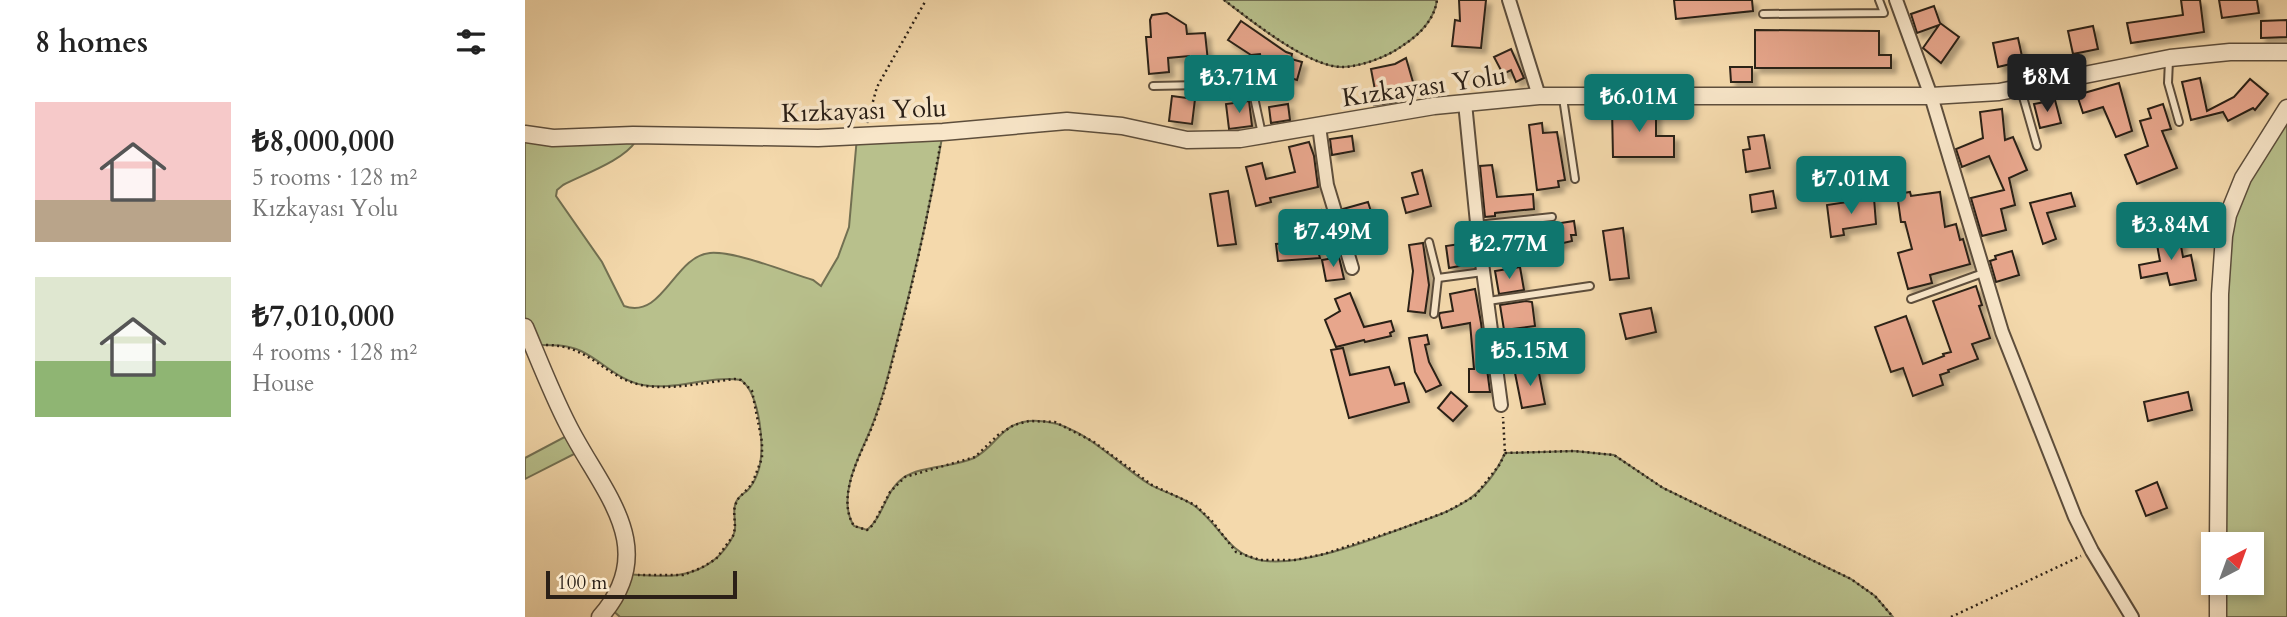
<!DOCTYPE html>
<html lang="en">
<head>
<meta charset="utf-8">
<style>
  :root { --surface:#fff; --page:#f6f6f6; --text:#222; --muted:#767676; --accent:#0f766e }
  body { margin:0; font-family:Cardo,serif; background:var(--page); color:var(--text); height:100vh; display:flex; flex-direction:column; font-size:26px; white-space:nowrap }
  * { box-sizing:border-box; margin:0 }
  p { font-size:23px; color:var(--muted) }
  .icon { flex:none; width:38px; height:38px; fill:none; stroke:currentColor; stroke-width:2; stroke-linecap:round; stroke-linejoin:round }
  .map { position:relative; flex:1; overflow:hidden }
  .panel { display:flex; flex-direction:column; background:var(--surface); width:525px }
  .panel>* { flex:none }
  .needle { width:46px; rotate:41deg }
  .tools { position:absolute; left:1676px; top:532px; display:grid; gap:14px }
  .tools a { display:grid; place-items:center; width:63px; height:63px; border-radius:0px; background:var(--surface); box-shadow:0 4px 10px #0003; font-size:35px }
  .scale { position:absolute; left:21px; bottom:18px; width:191px; box-sizing:border-box; padding-left:7px; border:4px solid #2b2017; border-top:0; font-size:19px; line-height:24px; white-space:nowrap; color:#2b2017; -webkit-text-stroke:5px #f8e6c9; paint-order:stroke }
  .price { position:absolute; translate:-50% -60px; padding:0 16px; border-radius:7px; background:var(--accent); color:#fff; font-size:23px; line-height:46px; filter:drop-shadow(0 2px 4px #0008) }
  .price::after { content:''; position:absolute; left:50%; top:42px; width:21px; height:16px; margin-left:-10px; background:inherit; clip-path:polygon(0 0,100% 0,50% 100%) }
  .price.selected { background:#222; color:#fff }
  ul { padding:0; list-style:none }
  li { display:flex; align-items:center; gap:21px; height:175px; padding:0 35px }
  li span { display:grid; place-items:center; flex:none; width:196px; height:140px; border-radius:0px; color:#555 }
  li>.icon { margin-inline-start:auto }
  span .icon { width:84px; height:84px; fill:#fffc; stroke-width:1 }
  li b { font-size:30px }
  h2 { display:flex; justify-content:space-between; align-items:center; height:84px; padding:0 35px; font-size:30px }
  main { display:flex; flex:1; min-height:0 }
  .map>svg:first-child { display:block }
  .green { fill:#b8c08c; stroke:#727052; stroke-width:2 }
  .building { fill:#e7a68c; stroke:#2b2017; stroke-width:2; filter:url(#shadow) }
  .lines { fill:none; stroke-linecap:round; stroke-linejoin:round }
  .service-casing { stroke:#5d4e3c; stroke-width:10 }
  .minor-casing { stroke:#5d4e3c; stroke-width:16 }
  .tertiary-casing { stroke:#5d4e3c; stroke-width:19 }
  .path { stroke:#2b2017; stroke-width:2.5; stroke-dasharray:2 3.5; stroke-linecap:butt }
  .service { stroke:#f8e6c9; stroke-width:6 }
  .minor { stroke:#f8e6c9; stroke-width:12 }
  .tertiary { stroke:#f8e6c9; stroke-width:16 }
  .labels { text-anchor:middle; stroke-width:7; stroke-linejoin:round; paint-order:stroke }
  .street-label { font-size:26px; fill:#2b2017; stroke:#f8e6c9 }
</style>
</head>
<body>
<main>
<section class="panel">
<h2>8 homes<svg class="icon" aria-label="filters" viewBox="0 0 24 24"><path d="M4 7h16M4 17h16"/><circle cx="9" cy="7" r="2"/><circle cx="15" cy="17" r="2"/></svg></h2>
<ul>
<li><span style="background:linear-gradient(#f6c9c9 70%,#b9a48a 0)"><svg class="icon" aria-label="home" viewBox="0 0 24 24"><path d="M3 11l9-7 9 7M6 9v11h12V9"/></svg></span><div><b>₺8,000,000</b><p>5 rooms · 128 m²</p><p>Kızkayası Yolu</p></div></li>
<li><span style="background:linear-gradient(#dfe7d0 60%,#8fb573 0)"><svg class="icon" aria-label="home" viewBox="0 0 24 24"><path d="M3 11l9-7 9 7M6 9v11h12V9"/></svg></span><div><b>₺7,010,000</b><p>4 rooms · 128 m²</p><p>House</p></div></li>
</ul>
</section>
<div class="map">
<svg width="1762" height="617" viewBox="0 0 1762 617">
  <defs>
    <filter id="shadow"><feDropShadow dx="5" dy="5" stdDeviation="2" flood-color="#0004"/></filter>
  </defs>
  <rect width="100%" height="100%" fill="#f4d9ac"/>
  <filter id="stains"><feTurbulence type="fractalNoise" baseFrequency=".00286" numOctaves="4"/><feColorMatrix values="0 0 0 0 .2 0 0 0 0 .09 0 0 0 0 .02 0 0 0 .5 -.17"/></filter>
  <radialGradient id="worn" r=".72"><stop offset=".6" stop-color="#630" stop-opacity="0"/><stop offset="1" stop-color="#630" stop-opacity=".3"/></radialGradient>
  <!-- green -->
  <g class="green">
    <path d="M699 0H912C909 21 894 35 877 46 862 57 835 67 816 67 782 66 725 20 699 0Z"/>
    <path d="M1762 108V617H1693V583H1727V544H1693L1703 215Z"/>
    <path d="M418 132C406 202 391 270 373 337 364 372 356 407 341 440 330 464 313 501 329 526L342 530C359 516 360 491 378 478 397 465 427 468 449 458 471 447 476 423 505 421 553 418 586 460 624 484 639 493 657 496 671 507 694 525 704 554 734 560 774 568 840 542 878 528 925 511 958 503 980 453L1049 451 1089 455 1138 488 1326 579 1350 596 1368 617H95L84 607 101 574C132 576 163 581 189 560 197 554 209 539 210 529 211 519 207 511 211 502 214 496 218 494 222 491 227 486 231 478 233 472 241 450 235 394 216 380 184 375 150 391 118 385 94 381 77 361 56 351 40 344 24 345 7 345L0 327V134L111 141C98 161 59 174 38 185L32 190 31 196 77 262 99 306C138 320 149 256 185 253 211 251 261 272 288 280L296 286 313 257 324 227 332 137Z"/>
    <path d="M47 433 57 450 0 479V458Z"/>
  </g>
  <!-- building -->
  <g class="building">
    <path d="M934 0H961L956 48 927 46 930 20 935 21Z"/>
    <path d="M1149 0H1227L1228 11 1151 19Z"/>
    <path d="M1656 0H1675L1679 32 1606 43 1602 23 1658 15Z"/>
    <path d="M1694 0H1732L1734 13 1697 18Z"/>
    <path d="M1409 6 1415 23 1434 37 1416 63 1398 48 1414 25 1392 33 1386 14Z"/>
    <path d="M642 13 661 25 662 34 680 33 684 71 665 72 664 56 643 58 644 72 624 74 621 37H626L625 20 627 15Z"/>
    <path d="M1762 20V37L1736 38V21Z"/>
    <path d="M716 21 761 52 767 54 766 59 777 62 772 80 753 74 737 63 735 54 726 55 703 40Z"/>
    <path d="M1568 26 1573 49 1548 54 1543 31Z"/>
    <path d="M1230 30 1354 31V55H1366V68H1230Z"/>
    <path d="M1493 38 1498 61 1473 67 1468 43Z"/>
    <path d="M986 49 999 78 991 82 986 70 978 74 969 57Z"/>
    <path d="M881 58 890 89 871 93 872 102 849 105 850 90 846 69 870 64Z"/>
    <path d="M1205 67H1227V82H1206Z"/>
    <path d="M1675 78 1682 111 1709 97 1725 79 1743 94 1730 110 1728 108 1703 121 1698 112 1666 120 1657 82Z"/>
    <path d="M1594 83 1607 131 1591 137 1578 107 1558 113 1552 95Z"/>
    <path d="M647 96 670 99 667 124 644 121Z"/>
    <path d="M1530 100 1536 123 1515 128 1509 104Z"/>
    <path d="M724 101 727 126 704 129 701 104Z"/>
    <path d="M763 104 765 120 746 123 744 107Z"/>
    <path d="M1638 104 1646 129 1637 131 1652 168 1612 184 1600 155 1623 146 1615 121 1626 118 1623 109Z"/>
    <path d="M1131 107V136H1149V157H1088L1087 108Z"/>
    <path d="M1477 109 1480 140 1488 137 1502 170 1484 178 1490 205 1476 209 1481 230 1457 236 1446 198 1479 190 1464 156 1437 167 1431 149 1458 138 1455 112Z"/>
    <path d="M1017 123 1018 133 1032 132 1040 180 1033 181 1034 187 1012 190 1004 125Z"/>
    <path d="M1239 135 1245 168 1221 172 1218 150 1225 149 1223 137Z"/>
    <path d="M827 136 829 151 807 155 805 139Z"/>
    <path d="M784 142 789 156 793 187 745 198 746 202 731 206 721 167 737 163 741 179 770 172 764 147Z"/>
    <path d="M967 165 972 197 1008 194 1009 209 970 213V216L960 217 955 166Z"/>
    <path d="M897 170 906 206 881 213 877 198 893 194 887 173Z"/>
    <path d="M703 191 711 244 693 246 685 194Z"/>
    <path d="M1248 191 1251 208 1227 212 1225 195Z"/>
    <path d="M1385 192 1386 196 1415 192 1420 227 1431 224 1435 240 1438 239 1445 264 1405 275 1407 283 1383 289 1373 253 1387 249 1380 222H1376L1372 194Z"/>
    <path d="M1546 193 1550 206 1522 213 1531 239 1518 244 1505 203Z"/>
    <path d="M1349 198 1351 224 1318 229 1319 235 1306 237 1302 205Z"/>
    <path d="M843 202 849 221 833 226 838 241 829 243 818 209Z"/>
    <path d="M796 210 799 221 803 219 807 230 787 236 780 215Z"/>
    <path d="M1049 221 1051 235H1046L1047 241 1012 249 1009 231 1023 228V225Z"/>
    <path d="M1098 228 1104 278 1085 280 1078 231Z"/>
    <path d="M973 230 988 243 982 250H975L971 255 964 249 963 242Z"/>
    <path d="M1654 235 1658 257 1666 255 1671 280 1645 285 1642 273 1616 278 1614 265 1635 261 1631 239Z"/>
    <path d="M790 241 795 258 753 261 751 244Z"/>
    <path d="M898 243 904 285 900 313 883 311 888 271 884 245Z"/>
    <path d="M942 243 945 264 924 268 921 246Z"/>
    <path d="M1487 251 1494 275 1471 282 1465 261 1471 259 1470 256Z"/>
    <path d="M814 257 819 279 801 281 797 260Z"/>
    <path d="M995 267 999 290 974 294 970 271Z"/>
    <path d="M1451 286 1457 305 1454 306 1465 338 1447 344 1453 359 1423 370 1424 372 1415 375 1418 385 1388 396 1378 368 1366 372 1350 327 1381 316 1398 364 1419 356 1418 354 1426 352 1408 301Z"/>
    <path d="M950 289 956 323 965 392H944V369H949L945 323 917 328 914 315 915 313 928 311 925 294Z"/>
    <path d="M825 293 839 327 866 321 869 331 865 333 866 336 840 342 839 340 811 347 800 320 815 311 810 299Z"/>
    <path d="M1001 301 1007 302 1010 326 979 330 975 305Z"/>
    <path d="M1126 308 1131 332 1101 339 1095 314Z"/>
    <path d="M902 335 904 344 900 345 904 362 916 385 901 392 890 372 884 338Z"/>
    <path d="M818 348 825 375 864 367 870 385 879 383 884 402 824 418 806 350Z"/>
    <path d="M1013 368 1020 404 997 408 990 373Z"/>
    <path d="M926 392 942 406 928 421 913 408Z"/>
    <path d="M1663 392 1667 410 1623 421 1619 402Z"/>
    <path d="M1632 482 1642 508 1621 516 1611 491Z"/>
  </g>
  <g class="lines">
    <defs>
      <g id="service">
        <path d="M1238 14 1359 13 1354 0"/>
        <path d="M1644 60 1643 83 1654 122"/>
        <path d="M628 86 723 84 727 88 737 134"/>
        <path d="M1496 90 1512 146"/>
        <path d="M1038 98 1050 179"/>
        <path d="M952 225 1027 217"/>
        <path d="M904 242 913 278 909 314"/>
        <path d="M913 278 958 272"/>
        <path d="M1386 299 1458 273"/>
        <path d="M963 301 1065 286"/>
      </g>
      <g id="minor">
        <path d="M984 0 1014 96"/>
        <path d="M1371 0 1406 96 1477 332 1550 517 1567 551 1607 617"/>
        <path d="M940 103 953 233 976 405"/>
        <path d="M794 126 802 185 827 268"/>
      </g>
      <g id="tertiary">
        <path d="M0 134 28 138 108 135 293 138 418 132 542 121 597 126 662 140 715 139 909 106 1014 96H1406L1474 92 1645 58 1705 52H1762"/>
        <path d="M0 327C14 360 27 394 43 425 76 491 137 547 75 617"/>
        <path d="M1693 544 1695 294 1699 236 1703 215 1718 178 1762 108"/>
        <path d="M1693 583V617"/>
      </g>
    </defs>
    <!-- service casing -->
    <use href="#service" class="service-casing"/>
    <!-- minor casing -->
    <use href="#minor" class="minor-casing"/>
    <!-- tertiary casing -->
    <use href="#tertiary" class="tertiary-casing"/>
    <!-- path -->
    <g class="path">
      <path d="M699 0C726 20 782 66 816 67 835 67 862 57 877 46 894 35 909 21 912 0"/>
      <path d="M342 123 352 87 401 0"/>
      <path d="M415 146C404 211 390 275 373 339 364 374 356 408 341 441 330 465 313 501 329 526L342 530 348 525 365 492 380 477 450 457 473 435 489 425 504 421 530 422 569 442 627 485 670 505 687 521 711 552 735 560H770L799 554 875 529 921 512 950 496 975 464 980 453 978 417"/>
      <path d="M21 345C65 345 79 377 116 385 146 391 180 382 210 379L216 380 227 391 237 442V458L227 484 212 500 209 510 210 528 208 536 191 559 176 568 158 575H113"/>
      <path d="M980 453 1049 451 1089 455 1138 488 1326 579 1350 596 1368 617"/>
      <path d="M1426 617 1556 556"/>
    </g>
    <!-- service -->
    <use href="#service" class="service"/>
    <!-- minor -->
    <use href="#minor" class="minor"/>
    <!-- tertiary -->
    <use href="#tertiary" class="tertiary"/>
  </g>
  <g class="labels">
    <!-- street labels -->
    <g class="street-label">
      <text transform="translate(899 86) rotate(-8)" y="9">Kızkayası Yolu</text>
      <text transform="translate(339 110) rotate(-2)" y="9">Kızkayası Yolu</text>
    </g>
  </g>
  <rect width="100%" height="100%" filter="url(#stains)"/>
  <rect width="100%" height="100%" fill="url(#worn)"/>
</svg>
<div class="tools">
<a><svg class="needle" viewBox="-14 -14 28 28"><path d="M0-13l5 13h-10z" fill="#e53935"/><path d="M0 13l5-13h-10z" fill="#767676"/></svg></a>
</div>
<div class="scale">100 m</div>
<b class="price selected" style="left:1522px;top:114px">₺8M</b>
<b class="price" style="left:714px;top:115px">₺3.71M</b>
<b class="price" style="left:1114px;top:134px">₺6.01M</b>
<b class="price" style="left:1326px;top:216px">₺7.01M</b>
<b class="price" style="left:1646px;top:262px">₺3.84M</b>
<b class="price" style="left:808px;top:269px">₺7.49M</b>
<b class="price" style="left:984px;top:281px">₺2.77M</b>
<b class="price" style="left:1005px;top:388px">₺5.15M</b>
</div>
</main>
</body>
</html>
